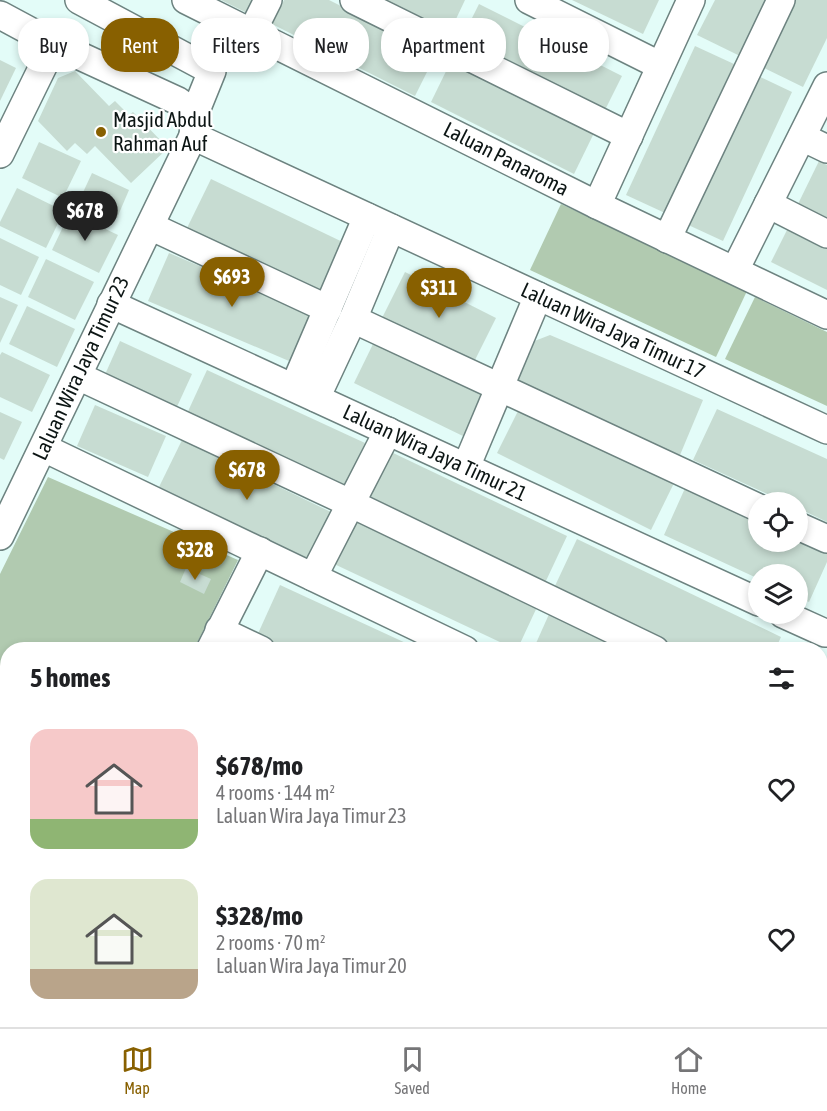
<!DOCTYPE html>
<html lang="en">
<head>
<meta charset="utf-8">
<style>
  :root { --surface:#fff; --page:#f2f2f2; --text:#202124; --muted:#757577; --line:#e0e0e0; --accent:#886000 }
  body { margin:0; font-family:"Asap Condensed",sans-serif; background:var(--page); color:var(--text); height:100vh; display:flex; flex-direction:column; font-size:22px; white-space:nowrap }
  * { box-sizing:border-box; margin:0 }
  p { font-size:20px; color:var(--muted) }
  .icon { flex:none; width:33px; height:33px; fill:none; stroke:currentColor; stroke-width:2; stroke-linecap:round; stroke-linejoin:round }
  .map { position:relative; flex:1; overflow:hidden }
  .side { position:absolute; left:0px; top:642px; width:828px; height:386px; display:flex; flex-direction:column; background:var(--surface); border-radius:24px 24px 0 0; box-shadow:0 3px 9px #0003 }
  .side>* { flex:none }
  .banner { position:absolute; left:18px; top:18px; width:792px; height:54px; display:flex; gap:12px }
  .tools { position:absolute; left:748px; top:492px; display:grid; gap:12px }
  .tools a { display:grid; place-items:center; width:60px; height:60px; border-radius:50%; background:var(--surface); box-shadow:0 3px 9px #0003; font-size:30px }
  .price { position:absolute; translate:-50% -51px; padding:0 14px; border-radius:21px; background:var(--accent); color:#fff; font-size:20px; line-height:39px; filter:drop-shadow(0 2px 3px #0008) }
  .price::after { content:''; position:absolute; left:50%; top:36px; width:18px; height:14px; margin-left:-9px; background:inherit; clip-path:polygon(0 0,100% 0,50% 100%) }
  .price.on { background:#222; color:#fff }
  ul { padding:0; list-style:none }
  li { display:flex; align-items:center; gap:18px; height:150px; padding:0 30px }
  li span { display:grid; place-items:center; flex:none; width:168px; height:120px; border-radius:18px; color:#555 }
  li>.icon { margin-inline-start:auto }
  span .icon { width:72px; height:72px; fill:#fffc; stroke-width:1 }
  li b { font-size:26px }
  h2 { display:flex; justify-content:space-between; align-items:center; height:72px; padding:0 30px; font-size:26px }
  .tag { padding:0 21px; border-radius:24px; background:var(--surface); box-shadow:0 3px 9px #0003; font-size:21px; line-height:54px }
  .tag.on { background:var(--accent); color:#fff }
  .tab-bar { display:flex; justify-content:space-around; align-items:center; height:84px; border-top:2px solid var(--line); background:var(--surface); font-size:16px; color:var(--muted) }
  .tab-bar a { display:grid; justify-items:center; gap:3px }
  .tab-bar .on { color:var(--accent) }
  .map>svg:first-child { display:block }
  .green { fill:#b1cab0 }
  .building { fill:#c7dcd2 }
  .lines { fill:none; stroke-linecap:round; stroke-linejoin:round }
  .minor-casing { stroke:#6d8380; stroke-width:30 }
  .minor { stroke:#fff; stroke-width:27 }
  .poi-dot { fill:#886000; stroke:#fff; stroke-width:2 }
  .labels { text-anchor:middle; stroke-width:4.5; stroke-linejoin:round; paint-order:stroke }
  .poi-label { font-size:21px; fill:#0c1514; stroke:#fff; text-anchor:start }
  .street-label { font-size:21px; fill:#0c1514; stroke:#fff }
</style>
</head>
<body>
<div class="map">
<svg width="827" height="1027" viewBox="0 0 827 1027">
  <rect width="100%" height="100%" fill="#e3fcf8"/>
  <!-- green -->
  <g class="green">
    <path d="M561 204 747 291 716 357 530 270Z"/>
    <path d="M755 297 827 332V406L725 359Z"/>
    <path d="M48 477 238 560 194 649 8 650 7 781 0 777V574Z"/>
  </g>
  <!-- building -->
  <g class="building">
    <path d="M221 0H256L249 14Z"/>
    <path d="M284 0H329L436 54 415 96 272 24Z"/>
    <path d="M369 0H465L447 38Z"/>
    <path d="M572 0H659L643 34Z"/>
    <path d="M715 0H768L740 56 697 35Z"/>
    <path d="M792 0H827V38L803 87 760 66Z"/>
    <path d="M479 4 622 76 601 118 458 46Z"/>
    <path d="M695 46 734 64 665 213 626 195Z"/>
    <path d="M452 59 595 131 574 174 431 102Z"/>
    <path d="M0 60 16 68 0 101Z"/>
    <path d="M75 71 109 106 115 101 129 115 133 112 168 148 131 183 95 146 87 154 75 143 67 151 38 121 58 78Z"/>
    <path d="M754 74 792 92 723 241 684 223Z"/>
    <path d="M39 142 81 161 63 198 22 178Z"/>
    <path d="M819 161 827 165V218L798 204Z"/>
    <path d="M92 173 129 190 117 218 79 201Z"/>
    <path d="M211 179 351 246 327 296 187 228Z"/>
    <path d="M17 188 64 211 46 248 0 226V222Z"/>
    <path d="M70 212 118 235 99 273 52 250Z"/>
    <path d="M792 220 827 237V290L771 262Z"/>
    <path d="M0 238 39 257 21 295 0 285Z"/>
    <path d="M169 253 317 316 296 364 148 301Z"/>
    <path d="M46 259 94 282 75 320 28 297Z"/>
    <path d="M405 272 496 318 472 366 381 320Z"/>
    <path d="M0 297 18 305 0 343Z"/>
    <path d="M27 306 75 329 57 367 9 344Z"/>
    <path d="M550 335 703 400 680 455 514 384 532 342Z"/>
    <path d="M120 341 192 374 175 411 103 379Z"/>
    <path d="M374 342 487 397 467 438 354 383Z"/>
    <path d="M2 352 50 375 32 412 0 397V355Z"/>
    <path d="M207 370 365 443 342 492 184 420Z"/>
    <path d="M95 405 166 436 148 477 77 446Z"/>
    <path d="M520 407 674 483 651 530 497 453Z"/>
    <path d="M717 409 827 459V522L798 508V502H785L693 460Z"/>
    <path d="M0 412 22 422 4 460 0 458Z"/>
    <path d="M182 440 335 514 311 562 159 487Z"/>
    <path d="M389 451 567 536 545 583 366 497Z"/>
    <path d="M686 486 759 520V542H798V538L827 551V562L809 602 798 597V574H759V579L664 535Z"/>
    <path d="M354 518 538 605 517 650 332 563Z"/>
    <path d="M577 539 781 637 775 650H682L554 588Z"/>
    <path d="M186 568 211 579 204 594 180 582Z"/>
    <path d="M280 585 421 650H282L256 638Z"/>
    <path d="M550 612 629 650H533Z"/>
    <path d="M820 710 827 713V762L820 759Z"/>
    <path d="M820 766 827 769V818L820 814Z"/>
    <path d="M827 855V882L820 879V868Z"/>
    <path d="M820 934 827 938V987L820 983Z"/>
    <path d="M8 979V1020H96L109 1027H4L0 1025V993Z"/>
    <path d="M188 1020H290L304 1027H202Z"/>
    <path d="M318 1020H410L406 1027H333Z"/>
    <path d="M423 1020H434L448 1027H420Z"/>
    <path d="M501 1020H616L621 1022 619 1027H515Z"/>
    <path d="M658 1020H747L760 1027H672Z"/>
  </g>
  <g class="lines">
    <defs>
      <g id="minor">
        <path d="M79 0 212 71 195 113"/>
        <path d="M186 0 597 205 827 315"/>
        <path d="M354 0 629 136"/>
        <path d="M529 0 659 65"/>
        <path d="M0 15 54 44 178 101 195 113 193 136 827 430"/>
        <path d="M252 32 268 0"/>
        <path d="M802 137 827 149"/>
        <path d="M0 154 54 44"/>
        <path d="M768 204 827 234"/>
        <path d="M597 205 691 0"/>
        <path d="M150 226 328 309"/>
        <path d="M667 239 781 0"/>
        <path d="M735 270 827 86"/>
        <path d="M111 304 759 602"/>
        <path d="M353 319 759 508"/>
        <path d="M78 376 352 504 655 650"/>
        <path d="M294 387 367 217"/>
        <path d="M316 398 353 319 391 228"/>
        <path d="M44 448 465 650"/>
        <path d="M466 467 538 296"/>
        <path d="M798 526 827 539"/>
        <path d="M0 536 193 136"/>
        <path d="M313 577 388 431"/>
        <path d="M783 614 825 633"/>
        <path d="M219 630 261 650"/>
        <path d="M210 650 260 551"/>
        <path d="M0 788 8 792"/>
        <path d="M0 935 8 918"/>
        <path d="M141 1020 155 1027"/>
        <path d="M473 1020 487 1027"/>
        <path d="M645 1020 659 1027"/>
        <path d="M805 1020 819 1027"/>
      </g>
    </defs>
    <!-- minor casing -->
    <use href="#minor" class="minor-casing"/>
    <!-- minor -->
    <use href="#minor" class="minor"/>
  </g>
  <!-- markers -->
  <circle class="poi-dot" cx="101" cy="132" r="6"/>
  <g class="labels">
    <!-- poi labels -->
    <g class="poi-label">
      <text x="113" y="127">Masjid Abdul<tspan x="113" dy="24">Rahman Auf</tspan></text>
    </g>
    <!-- street labels -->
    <g class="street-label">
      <text transform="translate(506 159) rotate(27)" y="7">Laluan Panaroma</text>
      <text transform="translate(613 331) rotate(25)" y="7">Laluan Wira Jaya Timur 17</text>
      <text transform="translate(81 368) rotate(-65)" y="7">Laluan Wira Jaya Timur 23</text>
      <text transform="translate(435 453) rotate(25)" y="7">Laluan Wira Jaya Timur 21</text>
    </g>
  </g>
</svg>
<div class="tools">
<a><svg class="icon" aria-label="locate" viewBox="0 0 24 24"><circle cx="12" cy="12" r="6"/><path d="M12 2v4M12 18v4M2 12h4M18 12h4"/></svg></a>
<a><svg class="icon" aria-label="layers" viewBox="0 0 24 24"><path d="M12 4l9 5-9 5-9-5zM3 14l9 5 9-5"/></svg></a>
</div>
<b class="price on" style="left:85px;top:242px">$678</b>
<b class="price" style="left:232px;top:308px">$693</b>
<b class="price" style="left:439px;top:319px">$311</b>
<b class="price" style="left:247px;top:501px">$678</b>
<b class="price" style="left:195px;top:581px">$328</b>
<div class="banner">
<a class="tag">Buy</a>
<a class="tag on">Rent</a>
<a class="tag">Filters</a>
<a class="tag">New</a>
<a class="tag">Apartment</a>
<a class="tag">House</a>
</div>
<section class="side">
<h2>5 homes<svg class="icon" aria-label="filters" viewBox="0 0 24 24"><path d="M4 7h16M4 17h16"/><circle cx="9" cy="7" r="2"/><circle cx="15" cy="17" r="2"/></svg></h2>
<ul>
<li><span style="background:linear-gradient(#f6c9c9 75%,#8fb573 0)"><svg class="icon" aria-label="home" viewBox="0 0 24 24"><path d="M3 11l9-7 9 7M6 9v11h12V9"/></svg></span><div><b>$678/mo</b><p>4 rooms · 144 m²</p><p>Laluan Wira Jaya Timur 23</p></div><svg class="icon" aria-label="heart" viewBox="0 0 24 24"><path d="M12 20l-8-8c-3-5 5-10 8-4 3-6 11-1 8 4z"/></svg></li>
<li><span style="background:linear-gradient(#dfe7d0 75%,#b9a48a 0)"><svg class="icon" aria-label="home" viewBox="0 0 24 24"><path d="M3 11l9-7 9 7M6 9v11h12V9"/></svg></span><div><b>$328/mo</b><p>2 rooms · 70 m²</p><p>Laluan Wira Jaya Timur 20</p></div><svg class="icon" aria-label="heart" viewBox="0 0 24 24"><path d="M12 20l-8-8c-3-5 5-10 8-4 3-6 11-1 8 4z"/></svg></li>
</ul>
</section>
</div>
<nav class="tab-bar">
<a class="on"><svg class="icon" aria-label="map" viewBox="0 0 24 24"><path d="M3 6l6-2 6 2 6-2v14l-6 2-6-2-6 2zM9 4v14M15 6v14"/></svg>Map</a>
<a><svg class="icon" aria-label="saved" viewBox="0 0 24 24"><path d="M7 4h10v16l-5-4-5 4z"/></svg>Saved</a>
<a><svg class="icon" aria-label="home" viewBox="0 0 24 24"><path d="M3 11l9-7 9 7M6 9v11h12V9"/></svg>Home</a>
</nav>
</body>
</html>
